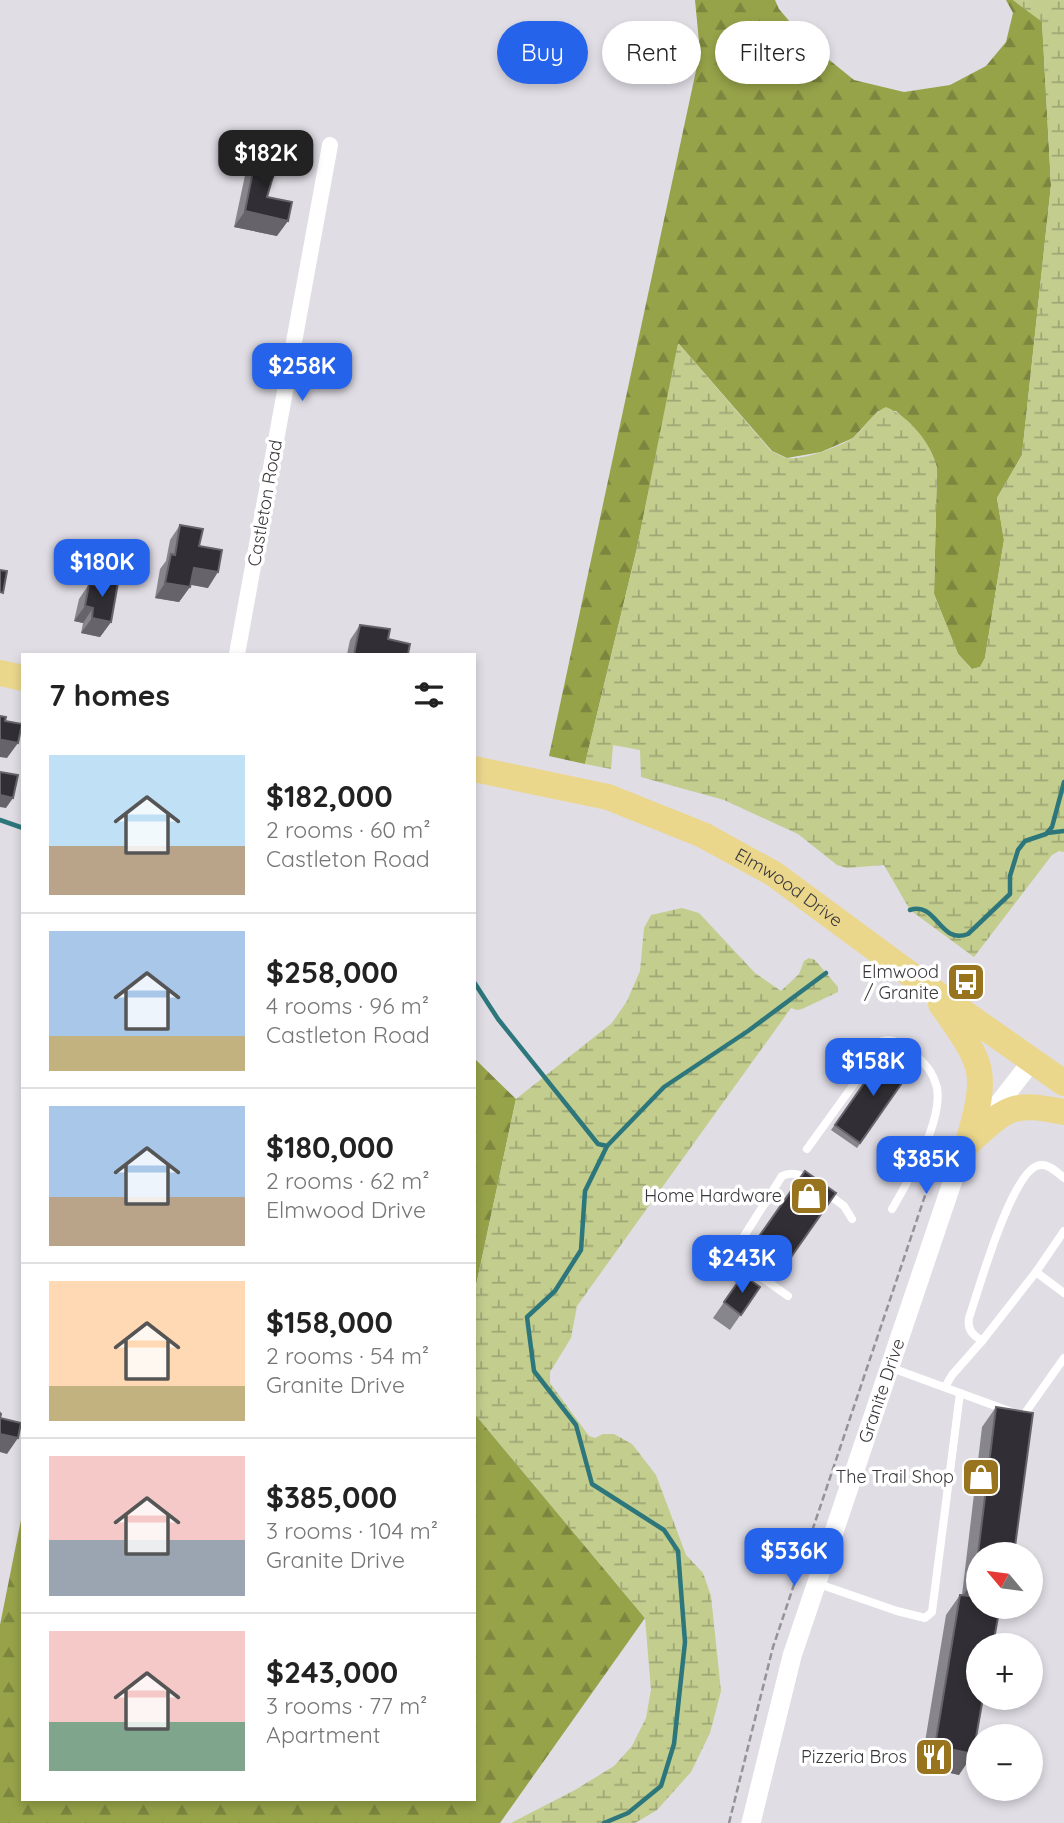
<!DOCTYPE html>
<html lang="en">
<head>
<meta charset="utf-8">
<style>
  :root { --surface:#fff; --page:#f6f6f6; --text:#222; --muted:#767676; --line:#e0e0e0; --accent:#2563eb }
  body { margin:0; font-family:Quicksand,sans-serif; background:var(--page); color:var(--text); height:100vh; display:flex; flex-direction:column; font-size:26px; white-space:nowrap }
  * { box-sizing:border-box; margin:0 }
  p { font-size:23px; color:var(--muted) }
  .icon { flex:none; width:38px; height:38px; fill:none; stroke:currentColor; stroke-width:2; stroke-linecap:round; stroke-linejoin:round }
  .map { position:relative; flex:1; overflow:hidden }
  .side { position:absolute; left:21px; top:653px; width:455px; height:1148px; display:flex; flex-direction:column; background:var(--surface); border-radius:0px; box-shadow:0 4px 10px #0003 }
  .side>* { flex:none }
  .guide { position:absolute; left:497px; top:21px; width:462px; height:63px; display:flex; gap:14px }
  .needle { width:46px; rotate:299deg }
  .buttons { position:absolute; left:966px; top:1542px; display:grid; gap:14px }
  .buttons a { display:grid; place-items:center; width:77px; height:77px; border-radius:50%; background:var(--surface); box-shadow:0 4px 10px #0003; font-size:35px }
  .price { position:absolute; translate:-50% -60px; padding:0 16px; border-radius:14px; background:var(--accent); color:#fff; font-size:23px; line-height:46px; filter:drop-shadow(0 2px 4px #0008) }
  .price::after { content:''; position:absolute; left:50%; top:42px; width:21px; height:16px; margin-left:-10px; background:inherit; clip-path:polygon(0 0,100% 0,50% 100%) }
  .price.selected { background:#222; color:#fff }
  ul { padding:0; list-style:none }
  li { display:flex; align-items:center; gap:21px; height:175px; padding:0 28px }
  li+li { border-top:2px solid var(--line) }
  li span { display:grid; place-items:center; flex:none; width:196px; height:140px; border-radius:0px; color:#555 }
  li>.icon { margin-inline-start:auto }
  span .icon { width:84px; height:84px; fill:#fffc; stroke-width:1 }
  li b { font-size:30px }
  h2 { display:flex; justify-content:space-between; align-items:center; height:84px; padding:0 28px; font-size:30px }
  .pill { padding:0 24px; border-radius:32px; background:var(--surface); box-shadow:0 4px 10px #0003; font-size:24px; line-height:63px }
  .pill.selected { background:var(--accent); color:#fff }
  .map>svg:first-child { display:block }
  .forest { fill:url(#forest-firs) }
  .wetland { fill:url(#wetland-marsh) }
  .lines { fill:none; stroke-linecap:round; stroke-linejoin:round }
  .stream { stroke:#2d777c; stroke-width:4.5 }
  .path { stroke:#959298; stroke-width:2.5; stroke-dasharray:7 3.5; stroke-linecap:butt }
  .service { stroke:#fff; stroke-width:8 }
  .minor { stroke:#fff; stroke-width:16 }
  .tertiary { stroke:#fff; stroke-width:19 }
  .primary { stroke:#ebd78c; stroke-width:26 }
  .wall { fill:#88868d }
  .shaded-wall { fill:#66636a }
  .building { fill:#312f35; stroke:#66636a; stroke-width:2 }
  .labels { text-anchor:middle; stroke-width:7; stroke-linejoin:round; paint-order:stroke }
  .street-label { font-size:18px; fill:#3a383c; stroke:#fff }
  .poi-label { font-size:18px; fill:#3a383c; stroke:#fff; text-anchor:end }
</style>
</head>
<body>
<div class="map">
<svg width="1064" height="1823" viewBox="0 0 1064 1823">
  <defs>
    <pattern id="forest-firs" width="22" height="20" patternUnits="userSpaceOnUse" patternTransform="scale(1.75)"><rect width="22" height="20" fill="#97a349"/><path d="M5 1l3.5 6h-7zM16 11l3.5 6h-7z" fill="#7c863e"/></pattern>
    <pattern id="wetland-marsh" width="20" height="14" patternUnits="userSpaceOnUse" patternTransform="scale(1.75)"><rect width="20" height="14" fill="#c2cd8e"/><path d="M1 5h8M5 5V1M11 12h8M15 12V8" fill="none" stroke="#9fa775"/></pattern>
  </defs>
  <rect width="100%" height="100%" fill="#e0dde5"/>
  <!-- forest -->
  <g class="forest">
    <path d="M695 0H775L779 9 806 41 854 80 904 92 950 85 986 66 1006 42 1013 13 1006 0H1013L1042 21 1051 185 1022 455 997 498 1004 540 985 658 980 667 972 669 958 654 934 594 937 468C931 443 914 429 896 411H878L853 438 821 452 787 458 772 451 679 344 637 548 585 764 549 756 700 52Z"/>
    <path d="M474 1058 516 1099 474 1295Z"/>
    <path d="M474 1413 645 1618 500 1823H0V1625L23 1510V1799H474Z"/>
  </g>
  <!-- wetland -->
  <g class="wetland">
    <path d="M1013 0H1064V852L1059 851 1052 855 974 957 910 910 884 865 847 868 837 865 798 834 724 800 641 777 640 750 613 745 611 769 585 764 637 548 678 343 771 451C776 453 782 457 787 458 801 461 843 446 854 437 866 427 872 413 886 407 910 417 931 443 937 468L934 594 958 654 972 669 980 667 985 658 1004 540 997 498 1022 455 1051 185 1042 22Z"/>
    <path d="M682 908 699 913 755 973 781 991 799 974 804 961 809 958 815 960 838 987V992L802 1009 797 1010 791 1008 577 1306 571 1338 550 1372V1383L589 1436 595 1438 603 1434H614L632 1444 656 1475 686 1555 703 1573 711 1596 721 1691 710 1733 691 1772 657 1810 635 1823H511L575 1790 614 1766 632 1746 646 1718 651 1690 645 1618 474 1413V1295L516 1099 612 1023 627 1001 640 971 644 928 651 915Z"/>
  </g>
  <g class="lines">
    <!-- stream -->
    <g class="stream">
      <path d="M0 820 23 828"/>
      <path d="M1047 833 1064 831"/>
      <path d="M910 910C937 901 939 945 968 934L1010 894V876L1018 850 1025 841 1046 834 1052 827 1064 782"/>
      <path d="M474 982 498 1019 598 1144 607 1146"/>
      <path d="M604 1823 628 1813 661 1786 674 1744 685 1642 678 1551 664 1530 592 1484 576 1425 534 1371 527 1317 555 1291 581 1250 585 1191 607 1146 664 1087 748 1031 826 973"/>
    </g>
    <!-- path -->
    <path class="path" d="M729 1823 773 1647 937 1160 947 1136"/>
    <!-- service -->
    <g class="service">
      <path d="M873 1056 879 1042C894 1037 902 1044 913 1053 925 1063 933 1072 937 1088 943 1121 909 1180 892 1209"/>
      <path d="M807 1149 877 1052 882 1050 914 1055"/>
      <path d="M1064 1178C1058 1173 1049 1164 1041 1165 1013 1165 978 1292 969 1318 967 1330 973 1335 982 1341L1036 1272 1064 1231"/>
      <path d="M825 1192 844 1206 852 1219"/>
      <path d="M1036 1272 1064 1293"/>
      <path d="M788 1296 737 1260 734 1252 782 1176C792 1171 800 1175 809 1180"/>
      <path d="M945 1387 952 1375 982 1341"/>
      <path d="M960 1393 1023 1416 1064 1358"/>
      <path d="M816 1583 897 1611 925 1618 932 1612 960 1393 889 1367"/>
    </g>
    <!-- minor -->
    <path class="minor" d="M237 654 330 145"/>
    <!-- tertiary -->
    <path class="tertiary" id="s1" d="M751 1823 792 1656 956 1171 968 1143 1032 1061"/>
    <!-- primary -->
    <g class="primary">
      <path d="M0 673 23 678"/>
      <path id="s2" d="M474 769 608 797 703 835 774 874 930 989 1064 1083"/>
      <path d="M941 1004C984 1066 989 1069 968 1143"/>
      <path d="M968 1143C1007 1108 1010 1101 1064 1112"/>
    </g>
  </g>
  <!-- wall -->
  <g class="wall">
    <path d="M257 151 267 197 277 236 234 227 247 166Z"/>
    <path d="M180 525 199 546 208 588 191 585 179 602 155 598 160 569 166 561 170 540Z"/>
    <path d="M98 579 111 622 100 637 81 633 83 623 74 621 79 599 89 584 95 585Z"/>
    <path d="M360 625 388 639 408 654H347L350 640Z"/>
    <path d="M886 1052 911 1070 857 1148 831 1130Z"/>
    <path d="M805 1171 836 1193 780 1272 749 1250Z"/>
    <path d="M743 1275 760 1287 730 1330 713 1318Z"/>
    <path d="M996 1407 978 1554 959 1775 921 1766 946 1615 960 1595H962L982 1427Z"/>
  </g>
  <!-- shaded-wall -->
  <g class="shaded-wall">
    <path d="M245 211 288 221 277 236 234 227Z"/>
    <path d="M194 568 218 572 208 588 183 583Z"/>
    <path d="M165 583 190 587 179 602 155 598Z"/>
    <path d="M85 606 93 608 83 623 74 621Z"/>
    <path d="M92 618 111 622 100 637 81 633Z"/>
    <path d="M2 740 18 743 7 758 0 757V742Z"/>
    <path d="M0 795 13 798 6 808 0 807Z"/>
    <path d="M0 1434 18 1438 7 1454 0 1452Z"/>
    <path d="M976 1577H978V1598L962 1597Z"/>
    <path d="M935 1746 973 1754 959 1775 921 1766Z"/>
  </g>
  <!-- building -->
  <g class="building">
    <path d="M257 151 279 156 267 197 292 202 288 221 245 211Z"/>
    <path d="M180 525 203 529 199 546 222 550 218 572 194 568 190 587 165 583 171 554 175 555Z"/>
    <path d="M0 570 7 571 3 593 0 592Z"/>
    <path d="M105 577 118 583 111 622 92 618 93 608 85 606 89 584 97 585 98 579Z"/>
    <path d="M360 625 390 629 388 639 410 644 408 654H354Z"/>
    <path d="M0 716 6 717 5 721 22 724 18 743 2 740 0 747Z"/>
    <path d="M0 772 18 775 13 798 0 795Z"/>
    <path d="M886 1052 911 1070 860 1143 835 1125Z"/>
    <path d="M805 1171 836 1193 784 1267 753 1245Z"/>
    <path d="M743 1275 760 1287 741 1315 724 1302Z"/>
    <path d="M996 1407 1033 1413 1014 1554H978Z"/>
    <path d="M0 1413 1 1414 0 1418 21 1423 18 1438 0 1434Z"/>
    <path d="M978 1556V1577H976Z"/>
    <path d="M960 1595 978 1597V1606H1000L993 1645H978V1698H983L973 1754 935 1746Z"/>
  </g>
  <!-- icons -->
  <defs>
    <symbol id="bus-square" viewBox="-11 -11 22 22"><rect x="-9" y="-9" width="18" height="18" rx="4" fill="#99741f" stroke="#fff"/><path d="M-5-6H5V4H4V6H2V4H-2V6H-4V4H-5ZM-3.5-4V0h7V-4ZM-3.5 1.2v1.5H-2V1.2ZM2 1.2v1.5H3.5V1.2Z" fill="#fff"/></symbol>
    <symbol id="shop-square" viewBox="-11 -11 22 22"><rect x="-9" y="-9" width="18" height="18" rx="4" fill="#99741f" stroke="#fff"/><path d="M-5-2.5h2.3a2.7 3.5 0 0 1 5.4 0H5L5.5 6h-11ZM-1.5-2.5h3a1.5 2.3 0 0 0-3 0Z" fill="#fff"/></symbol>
    <symbol id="restaurant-square" viewBox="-11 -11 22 22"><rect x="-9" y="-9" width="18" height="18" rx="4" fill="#99741f" stroke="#fff"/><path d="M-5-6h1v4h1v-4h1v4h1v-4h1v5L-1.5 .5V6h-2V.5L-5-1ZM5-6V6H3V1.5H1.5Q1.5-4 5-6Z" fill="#fff"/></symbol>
  </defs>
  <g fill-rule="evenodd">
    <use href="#bus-square" x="944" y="960" width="44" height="44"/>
    <use href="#shop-square" x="787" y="1174" width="44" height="44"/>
    <use href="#shop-square" x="959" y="1455" width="44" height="44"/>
    <use href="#restaurant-square" x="912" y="1735" width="44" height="44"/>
  </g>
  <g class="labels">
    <!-- street labels -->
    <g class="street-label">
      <text transform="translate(265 503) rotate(-80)" y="6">Castleton Road</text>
      <text dy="6" stroke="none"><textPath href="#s2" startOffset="340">Elmwood Drive</textPath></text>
      <text dy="6" stroke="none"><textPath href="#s1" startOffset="452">Granite Drive</textPath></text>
    </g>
    <!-- poi labels -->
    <g class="poi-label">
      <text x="939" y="978">Elmwood<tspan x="939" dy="21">/ Granite</tspan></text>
      <text x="782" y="1202">Home Hardware</text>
      <text x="954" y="1483">The Trail Shop</text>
      <text x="907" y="1763">Pizzeria Bros</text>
    </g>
  </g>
</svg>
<div class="buttons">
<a><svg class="needle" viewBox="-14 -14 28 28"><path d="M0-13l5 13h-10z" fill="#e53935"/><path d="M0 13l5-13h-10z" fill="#767676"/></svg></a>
<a>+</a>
<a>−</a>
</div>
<b class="price selected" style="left:266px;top:190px">$182K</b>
<b class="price" style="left:302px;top:403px">$258K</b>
<b class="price" style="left:102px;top:599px">$180K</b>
<b class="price" style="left:873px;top:1098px">$158K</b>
<b class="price" style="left:926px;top:1196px">$385K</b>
<b class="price" style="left:742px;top:1295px">$243K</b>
<b class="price" style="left:794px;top:1588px">$536K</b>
<div class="guide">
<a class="pill selected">Buy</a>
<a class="pill">Rent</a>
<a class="pill">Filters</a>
</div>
<section class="side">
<h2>7 homes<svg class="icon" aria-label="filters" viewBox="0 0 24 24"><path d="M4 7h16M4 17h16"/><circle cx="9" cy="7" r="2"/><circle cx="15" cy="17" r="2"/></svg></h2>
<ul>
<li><span style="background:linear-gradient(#bfe0f5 65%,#b9a48a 0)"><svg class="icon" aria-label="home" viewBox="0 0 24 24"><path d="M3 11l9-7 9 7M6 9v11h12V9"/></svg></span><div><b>$182,000</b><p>2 rooms · 60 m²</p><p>Castleton Road</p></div></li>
<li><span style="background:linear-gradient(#a9c7e8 75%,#c2b280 0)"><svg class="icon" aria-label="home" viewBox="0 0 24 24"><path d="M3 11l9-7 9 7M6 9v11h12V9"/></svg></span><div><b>$258,000</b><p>4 rooms · 96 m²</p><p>Castleton Road</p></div></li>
<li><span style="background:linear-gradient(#a9c7e8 65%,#b9a48a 0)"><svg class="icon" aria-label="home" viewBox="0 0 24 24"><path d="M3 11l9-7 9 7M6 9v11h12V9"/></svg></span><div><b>$180,000</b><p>2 rooms · 62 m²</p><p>Elmwood Drive</p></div></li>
<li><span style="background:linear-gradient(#ffd9b3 75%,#c2b280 0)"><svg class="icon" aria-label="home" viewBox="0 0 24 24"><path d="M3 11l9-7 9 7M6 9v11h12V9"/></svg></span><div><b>$158,000</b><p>2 rooms · 54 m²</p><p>Granite Drive</p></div></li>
<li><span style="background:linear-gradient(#f6c9c9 60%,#9aa5b1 0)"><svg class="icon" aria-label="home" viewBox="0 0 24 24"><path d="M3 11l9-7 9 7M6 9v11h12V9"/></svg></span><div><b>$385,000</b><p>3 rooms · 104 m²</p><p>Granite Drive</p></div></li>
<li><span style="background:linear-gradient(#f6c9c9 65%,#7fa58c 0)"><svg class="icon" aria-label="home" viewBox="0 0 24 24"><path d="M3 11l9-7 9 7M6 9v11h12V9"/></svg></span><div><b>$243,000</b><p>3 rooms · 77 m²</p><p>Apartment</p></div></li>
</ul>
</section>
</div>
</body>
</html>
